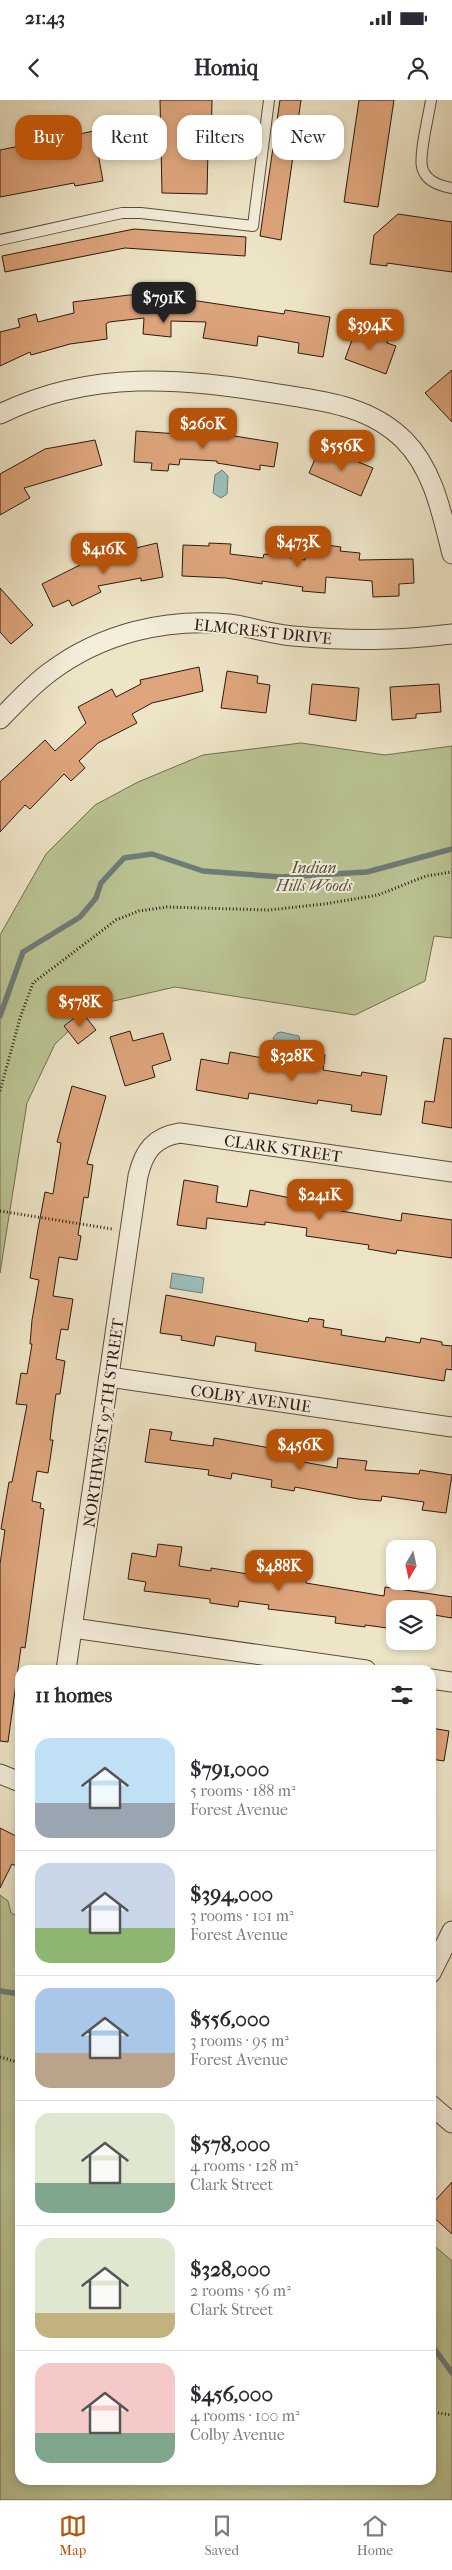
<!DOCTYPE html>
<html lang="en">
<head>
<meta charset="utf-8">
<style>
  :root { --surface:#fff; --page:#f7f7f7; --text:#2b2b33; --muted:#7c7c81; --line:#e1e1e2; --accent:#b45309 }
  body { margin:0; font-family:"IM FELL French Canon",serif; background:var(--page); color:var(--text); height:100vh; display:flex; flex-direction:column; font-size:19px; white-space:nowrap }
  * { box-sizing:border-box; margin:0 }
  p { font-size:16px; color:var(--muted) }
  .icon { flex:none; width:28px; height:28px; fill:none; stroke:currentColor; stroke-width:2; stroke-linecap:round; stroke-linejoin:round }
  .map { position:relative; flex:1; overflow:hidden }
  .details { position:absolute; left:15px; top:1565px; width:421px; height:820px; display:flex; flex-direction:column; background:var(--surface); border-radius:15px; box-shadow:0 2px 8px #0003 }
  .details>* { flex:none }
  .hud { position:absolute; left:15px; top:15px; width:422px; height:45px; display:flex; gap:10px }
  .needle { width:32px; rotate:189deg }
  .buttons { position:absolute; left:386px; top:1440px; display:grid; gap:10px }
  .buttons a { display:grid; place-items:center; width:50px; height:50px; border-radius:10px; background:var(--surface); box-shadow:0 2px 8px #0003; font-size:25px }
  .price { position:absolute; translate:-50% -42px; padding:0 11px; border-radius:10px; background:var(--accent); color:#fff; font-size:16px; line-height:32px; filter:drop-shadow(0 1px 2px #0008) }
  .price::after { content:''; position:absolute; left:50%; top:30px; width:15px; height:11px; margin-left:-8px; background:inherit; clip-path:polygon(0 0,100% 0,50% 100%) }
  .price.current { background:#222; color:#fff }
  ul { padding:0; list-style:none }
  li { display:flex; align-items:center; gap:15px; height:125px; padding:0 20px }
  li+li { border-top:1px solid var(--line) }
  li span { display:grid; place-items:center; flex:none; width:140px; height:100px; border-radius:15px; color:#555 }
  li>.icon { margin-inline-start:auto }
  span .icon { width:60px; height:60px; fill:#fffc; stroke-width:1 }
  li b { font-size:21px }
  h2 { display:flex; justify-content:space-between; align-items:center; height:60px; padding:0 20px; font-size:21px }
  .tag { padding:0 18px; border-radius:15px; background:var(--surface); box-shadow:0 2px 8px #0003; font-size:18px; line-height:45px }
  .tag.current { background:var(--accent); color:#fff }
  .status { display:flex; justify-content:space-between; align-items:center; height:35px; padding:0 25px; background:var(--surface); direction:ltr }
  .status svg { height:14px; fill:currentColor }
  header { display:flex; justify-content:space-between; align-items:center; height:65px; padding:0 20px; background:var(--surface); font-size:22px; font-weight:700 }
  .dock { display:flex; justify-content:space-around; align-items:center; height:70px; border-top:1px solid var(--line); background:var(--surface); font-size:14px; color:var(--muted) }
  .dock a { display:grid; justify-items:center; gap:2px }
  .dock .current { color:var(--accent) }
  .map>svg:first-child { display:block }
  .green { fill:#bbc494; stroke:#736f54 }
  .water { fill:#9bbdbc; stroke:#6e7c78 }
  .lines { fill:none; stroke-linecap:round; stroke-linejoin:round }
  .stream { stroke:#6e7c78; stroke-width:5.5 }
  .building { fill:#dea57c; stroke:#2b1a13 }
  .service-casing { stroke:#5c4d40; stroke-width:12 }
  .minor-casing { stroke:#5c4d40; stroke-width:21 }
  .path { stroke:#2b1a13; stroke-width:3; stroke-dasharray:1 2.5; stroke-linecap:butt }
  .service { stroke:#f4eedb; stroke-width:10 }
  .minor { stroke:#f4eedb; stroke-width:19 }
  .labels { text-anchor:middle; stroke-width:4; stroke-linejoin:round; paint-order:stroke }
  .street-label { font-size:16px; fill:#2b1a13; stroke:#f4eedb }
  .park-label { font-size:16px; font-style:italic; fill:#564d3a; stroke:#f4eedb }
</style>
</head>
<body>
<div class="status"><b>21:43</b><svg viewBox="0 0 49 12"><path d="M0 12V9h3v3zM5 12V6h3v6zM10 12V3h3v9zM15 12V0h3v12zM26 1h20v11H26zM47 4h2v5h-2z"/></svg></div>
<header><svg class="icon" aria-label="back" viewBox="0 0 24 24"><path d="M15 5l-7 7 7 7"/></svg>Homiq<svg class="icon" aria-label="person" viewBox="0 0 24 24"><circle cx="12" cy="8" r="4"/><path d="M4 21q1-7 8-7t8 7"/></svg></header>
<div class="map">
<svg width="452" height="2400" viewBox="0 0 452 2400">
  <rect width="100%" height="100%" fill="#eee5c7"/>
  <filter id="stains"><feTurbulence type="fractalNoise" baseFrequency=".004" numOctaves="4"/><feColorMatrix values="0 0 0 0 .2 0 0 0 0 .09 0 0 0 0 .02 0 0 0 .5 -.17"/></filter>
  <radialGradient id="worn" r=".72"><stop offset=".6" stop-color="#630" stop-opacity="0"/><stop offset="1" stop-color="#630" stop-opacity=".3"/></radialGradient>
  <!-- green -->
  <g class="green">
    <path d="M301 643 385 655 452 646V838L434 836 425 881 355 915 175 887 96 905 55 944 27 1003 0 1173V835L46 754 95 705 138 682 203 655Z"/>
    <path d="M0 1795 8 1801 11 1813 20 1817V2380H431V2143L452 2161V2400H0Z"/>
  </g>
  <!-- water -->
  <g class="water">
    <path d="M222 370 228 376 227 394 221 398 213 393 215 375Z"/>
    <path d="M281 932 299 936 301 947 291 952 283 946 276 947 273 938 277 933Z"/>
    <path d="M172 1173 204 1178 202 1193 170 1188Z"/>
  </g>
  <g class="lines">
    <!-- stream -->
    <g class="stream">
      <path d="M0 916 23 852 80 817 96 798 101 783 124 758 152 754 203 771 281 777 367 772 452 749"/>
      <path d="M0 1891 20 1894"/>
      <path d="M431 2244 452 2273"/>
    </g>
  </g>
  <!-- building -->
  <g class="building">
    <path d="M160 0H212L211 50H208L207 94 162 93Z"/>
    <path d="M280 0H301L281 140 260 136Z"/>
    <path d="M359 0H394L378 107 344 102Z"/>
    <path d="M94 31 103 81 75 86 74 83 0 97V50Z"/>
    <path d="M398 114 452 122V172L387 163V166L370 164 374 135Z"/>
    <path d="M134 129 246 137 245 156 125 148 5 172 2 156Z"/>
    <path d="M129 195H191V200L284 214 285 210 330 217 323 257 298 253 299 243 258 236 257 246 203 238 206 222 171 221V237L143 234 144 218 109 222 106 224 107 239 70 244 31 255 30 252 0 266V232L20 227 18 219 36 214 38 222 74 213 73 202Z"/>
    <path d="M357 226 375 233 374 235 388 240 387 243 396 246 386 274 345 259Z"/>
    <path d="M452 270V322L425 293Z"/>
    <path d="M136 331 221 337 222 334 278 343 274 367 260 365V370L217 363V361L180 359 179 365 169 364 168 371 151 370 152 363 134 362Z"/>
    <path d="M95 340 102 365 24 388 30 398 0 415V374L45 349Z"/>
    <path d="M318 352 335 359 336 355 348 359 349 358 373 368 361 396 309 373Z"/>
    <path d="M157 443 163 477 141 481V478L98 486 101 492 72 506 69 500 53 507 42 484 92 459 136 450V448Z"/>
    <path d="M209 443 231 444 230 454 263 458 264 454 305 460 306 448 325 450 326 445 341 447 340 451 360 453 359 460 413 459 414 483 399 484V496L373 497 372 481 326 477 325 493 302 491 303 487 262 481V484L226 478 182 476 183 445 209 446Z"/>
    <path d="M0 488 33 525 11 544 0 532Z"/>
    <path d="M199 567 203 591 152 603 132 614 137 623 98 643 79 661 85 668 71 681 64 674 30 709 25 705 0 732V682L45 640 55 651 86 623 78 607 112 589 116 597 141 584 140 580Z"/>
    <path d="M227 571 258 576 257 583 270 585 266 613 221 608Z"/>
    <path d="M312 584 359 588 356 621 309 614Z"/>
    <path d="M439 584 441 612 416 614V618L392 620 390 587Z"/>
    <path d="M82 912 96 930 78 944 64 926Z"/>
    <path d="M130 931 133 941 163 933 171 960 152 966 155 977 125 986 110 937Z"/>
    <path d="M444 938 452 939V1028L422 1023 425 1001 434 1002Z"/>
    <path d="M230 952 301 965 303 952 325 955 323 970 361 976 362 972 387 976 381 1015 351 1011 352 1005 318 1000 317 1004 249 993 248 999 196 990 201 959 228 964Z"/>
    <path d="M72 986 106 996 87 1064 93 1065 88 1098 84 1097 78 1135 81 1136 77 1160 59 1157 53 1196 73 1199 68 1230 61 1229 56 1259 65 1261 60 1294H56L52 1323 50 1340H53L48 1373 37 1371 32 1401 41 1403 40 1408 44 1409 25 1548 21 1547 8 1642 0 1641V1464L5 1430 1 1429 9 1382H12L27 1305 16 1304 21 1273 27 1274 32 1244H30L32 1220 39 1180 30 1178 38 1129 45 1092 53 1094 61 1043 57 1042Z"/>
    <path d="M184 1080 218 1086 216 1102 247 1107 250 1090 311 1102 312 1099 342 1104 341 1111 401 1121 402 1113 452 1120V1158L397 1150 396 1154 368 1149 369 1145 306 1136 307 1128 265 1122V1125L207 1118 206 1129 177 1125Z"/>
    <path d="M166 1195 308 1222 309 1218 324 1220 323 1227 342 1230 341 1235 385 1242 386 1237 420 1243 421 1238 442 1242V1245L452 1246V1270L446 1269 444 1281 255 1251 256 1243 216 1236 214 1246 181 1240 182 1236 160 1233Z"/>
    <path d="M150 1329 172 1332 170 1340 213 1346 214 1338 304 1354 303 1362 337 1368 338 1358 367 1361 365 1370 419 1374 420 1370 452 1375 446 1413 422 1410 424 1402 382 1396 381 1401 358 1399 295 1387 294 1391 271 1387 272 1380 232 1373 231 1379 208 1375 209 1370 145 1362Z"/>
    <path d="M158 1444 182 1447 179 1466 211 1471V1468L291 1481 293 1471 307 1473 306 1483 384 1496 385 1487 452 1497V1518L428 1514V1509H395V1529L365 1525V1527L335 1523 336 1517 268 1509 269 1505 239 1501 238 1507 210 1503V1499L144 1491 146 1482 128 1479 132 1453 156 1457Z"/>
    <path d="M431 1628 449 1631 444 1661 431 1659Z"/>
    <path d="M0 1728 20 1738V1768L12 1764 0 1788Z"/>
    <path d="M452 2082V2134L431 2115V2105Z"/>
  </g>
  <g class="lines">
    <defs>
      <g id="service">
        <path d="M431 0C429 15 419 53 422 67 425 81 440 86 452 88"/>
        <path d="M0 140 122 113H141L253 126 269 0"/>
      </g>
      <g id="minor">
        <path d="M0 314C92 269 182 278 279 294 324 301 370 306 404 340 434 370 442 415 452 454"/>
        <path d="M0 619C16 603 32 585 50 572 102 533 166 518 229 524 251 527 271 534 293 536 350 541 395 541 452 534"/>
        <path d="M109 1277 452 1327"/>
        <path d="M73 1528 366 1570"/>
        <path d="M66 1570 138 1076C144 1051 154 1037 180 1033L452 1072"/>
        <path d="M431 1579 452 1582"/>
        <path d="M0 1674 20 1682"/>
        <path d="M431 1873 452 1831"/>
        <path d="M431 2005 452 2023"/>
      </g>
    </defs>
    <!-- service casing -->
    <use href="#service" class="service-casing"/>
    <!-- minor casing -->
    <use href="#minor" class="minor-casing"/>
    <!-- path -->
    <g class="path">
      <path d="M0 991 20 918 33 883 116 820 139 811 167 807 269 810 324 804 378 795 426 776 452 772"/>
      <path d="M0 1111 112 1129"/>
      <path d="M0 1957 20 1963"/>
      <path d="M431 2312 452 2315"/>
    </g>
    <!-- service -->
    <use href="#service" class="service"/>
    <!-- minor -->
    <use href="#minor" class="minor"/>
  </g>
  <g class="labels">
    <!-- street labels -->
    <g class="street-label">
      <text transform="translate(263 531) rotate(6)" y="6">ELMCREST DRIVE</text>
      <text transform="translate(283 1048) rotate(8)" y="6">CLARK STREET</text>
      <text transform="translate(251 1298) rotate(8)" y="6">COLBY AVENUE</text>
      <text transform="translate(103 1323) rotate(-82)" y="6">NORTHWEST 97TH STREET</text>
    </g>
    <!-- park labels -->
    <g class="park-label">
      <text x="314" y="773">Indian<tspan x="314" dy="18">Hills Woods</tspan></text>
    </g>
  </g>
  <rect width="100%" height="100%" filter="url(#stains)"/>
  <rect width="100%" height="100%" fill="url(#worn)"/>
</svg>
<div class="buttons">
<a><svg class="needle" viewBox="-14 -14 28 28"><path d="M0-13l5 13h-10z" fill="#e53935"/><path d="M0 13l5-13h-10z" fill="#7c7c81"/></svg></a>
<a><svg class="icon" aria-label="layers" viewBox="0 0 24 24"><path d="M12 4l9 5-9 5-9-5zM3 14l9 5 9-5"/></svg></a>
</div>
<b class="price current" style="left:164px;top:224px">$791K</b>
<b class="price" style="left:370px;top:251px">$394K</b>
<b class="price" style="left:203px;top:350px">$260K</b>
<b class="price" style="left:342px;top:372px">$556K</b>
<b class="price" style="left:298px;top:468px">$473K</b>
<b class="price" style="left:104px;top:475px">$416K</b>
<b class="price" style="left:80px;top:928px">$578K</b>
<b class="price" style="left:292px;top:982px">$328K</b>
<b class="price" style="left:320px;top:1121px">$241K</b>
<b class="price" style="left:300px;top:1371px">$456K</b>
<b class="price" style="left:279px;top:1492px">$488K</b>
<div class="hud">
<a class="tag current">Buy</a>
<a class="tag">Rent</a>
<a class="tag">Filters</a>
<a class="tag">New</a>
</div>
<section class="details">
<h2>11 homes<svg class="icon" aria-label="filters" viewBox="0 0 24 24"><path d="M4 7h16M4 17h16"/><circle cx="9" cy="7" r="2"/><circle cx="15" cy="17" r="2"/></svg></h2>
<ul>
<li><span style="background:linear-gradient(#bfe0f5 65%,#9aa5b1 0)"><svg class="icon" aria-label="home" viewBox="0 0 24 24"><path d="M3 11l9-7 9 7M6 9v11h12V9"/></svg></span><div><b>$791,000</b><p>5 rooms · 188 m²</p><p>Forest Avenue</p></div></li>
<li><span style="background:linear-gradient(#c9d6e8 65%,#8fb573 0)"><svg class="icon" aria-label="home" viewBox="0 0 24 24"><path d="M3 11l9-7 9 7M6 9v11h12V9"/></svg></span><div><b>$394,000</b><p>3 rooms · 101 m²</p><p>Forest Avenue</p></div></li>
<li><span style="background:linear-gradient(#a9c7e8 65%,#b9a48a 0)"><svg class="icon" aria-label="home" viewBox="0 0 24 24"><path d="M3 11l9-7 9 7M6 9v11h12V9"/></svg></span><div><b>$556,000</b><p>3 rooms · 95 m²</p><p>Forest Avenue</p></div></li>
<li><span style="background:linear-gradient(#dfe7d0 70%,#7fa58c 0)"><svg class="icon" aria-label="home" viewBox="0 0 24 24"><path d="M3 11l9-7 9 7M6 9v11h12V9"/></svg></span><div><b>$578,000</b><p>4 rooms · 128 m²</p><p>Clark Street</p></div></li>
<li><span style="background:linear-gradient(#dfe7d0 75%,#c2b280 0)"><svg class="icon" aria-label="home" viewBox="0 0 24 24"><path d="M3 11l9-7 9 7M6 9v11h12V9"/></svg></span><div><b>$328,000</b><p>2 rooms · 56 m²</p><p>Clark Street</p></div></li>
<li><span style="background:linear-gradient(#f6c9c9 70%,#7fa58c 0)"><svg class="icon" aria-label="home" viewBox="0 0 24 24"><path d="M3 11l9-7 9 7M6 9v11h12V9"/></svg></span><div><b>$456,000</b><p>4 rooms · 100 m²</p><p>Colby Avenue</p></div></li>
</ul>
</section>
</div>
<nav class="dock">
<a class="current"><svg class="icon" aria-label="map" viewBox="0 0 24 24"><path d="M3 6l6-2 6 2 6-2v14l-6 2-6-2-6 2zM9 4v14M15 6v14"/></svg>Map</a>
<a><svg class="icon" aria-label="saved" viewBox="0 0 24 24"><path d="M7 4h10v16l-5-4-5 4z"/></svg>Saved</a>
<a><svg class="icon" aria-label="home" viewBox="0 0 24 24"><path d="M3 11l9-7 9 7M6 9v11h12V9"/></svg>Home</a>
</nav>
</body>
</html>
